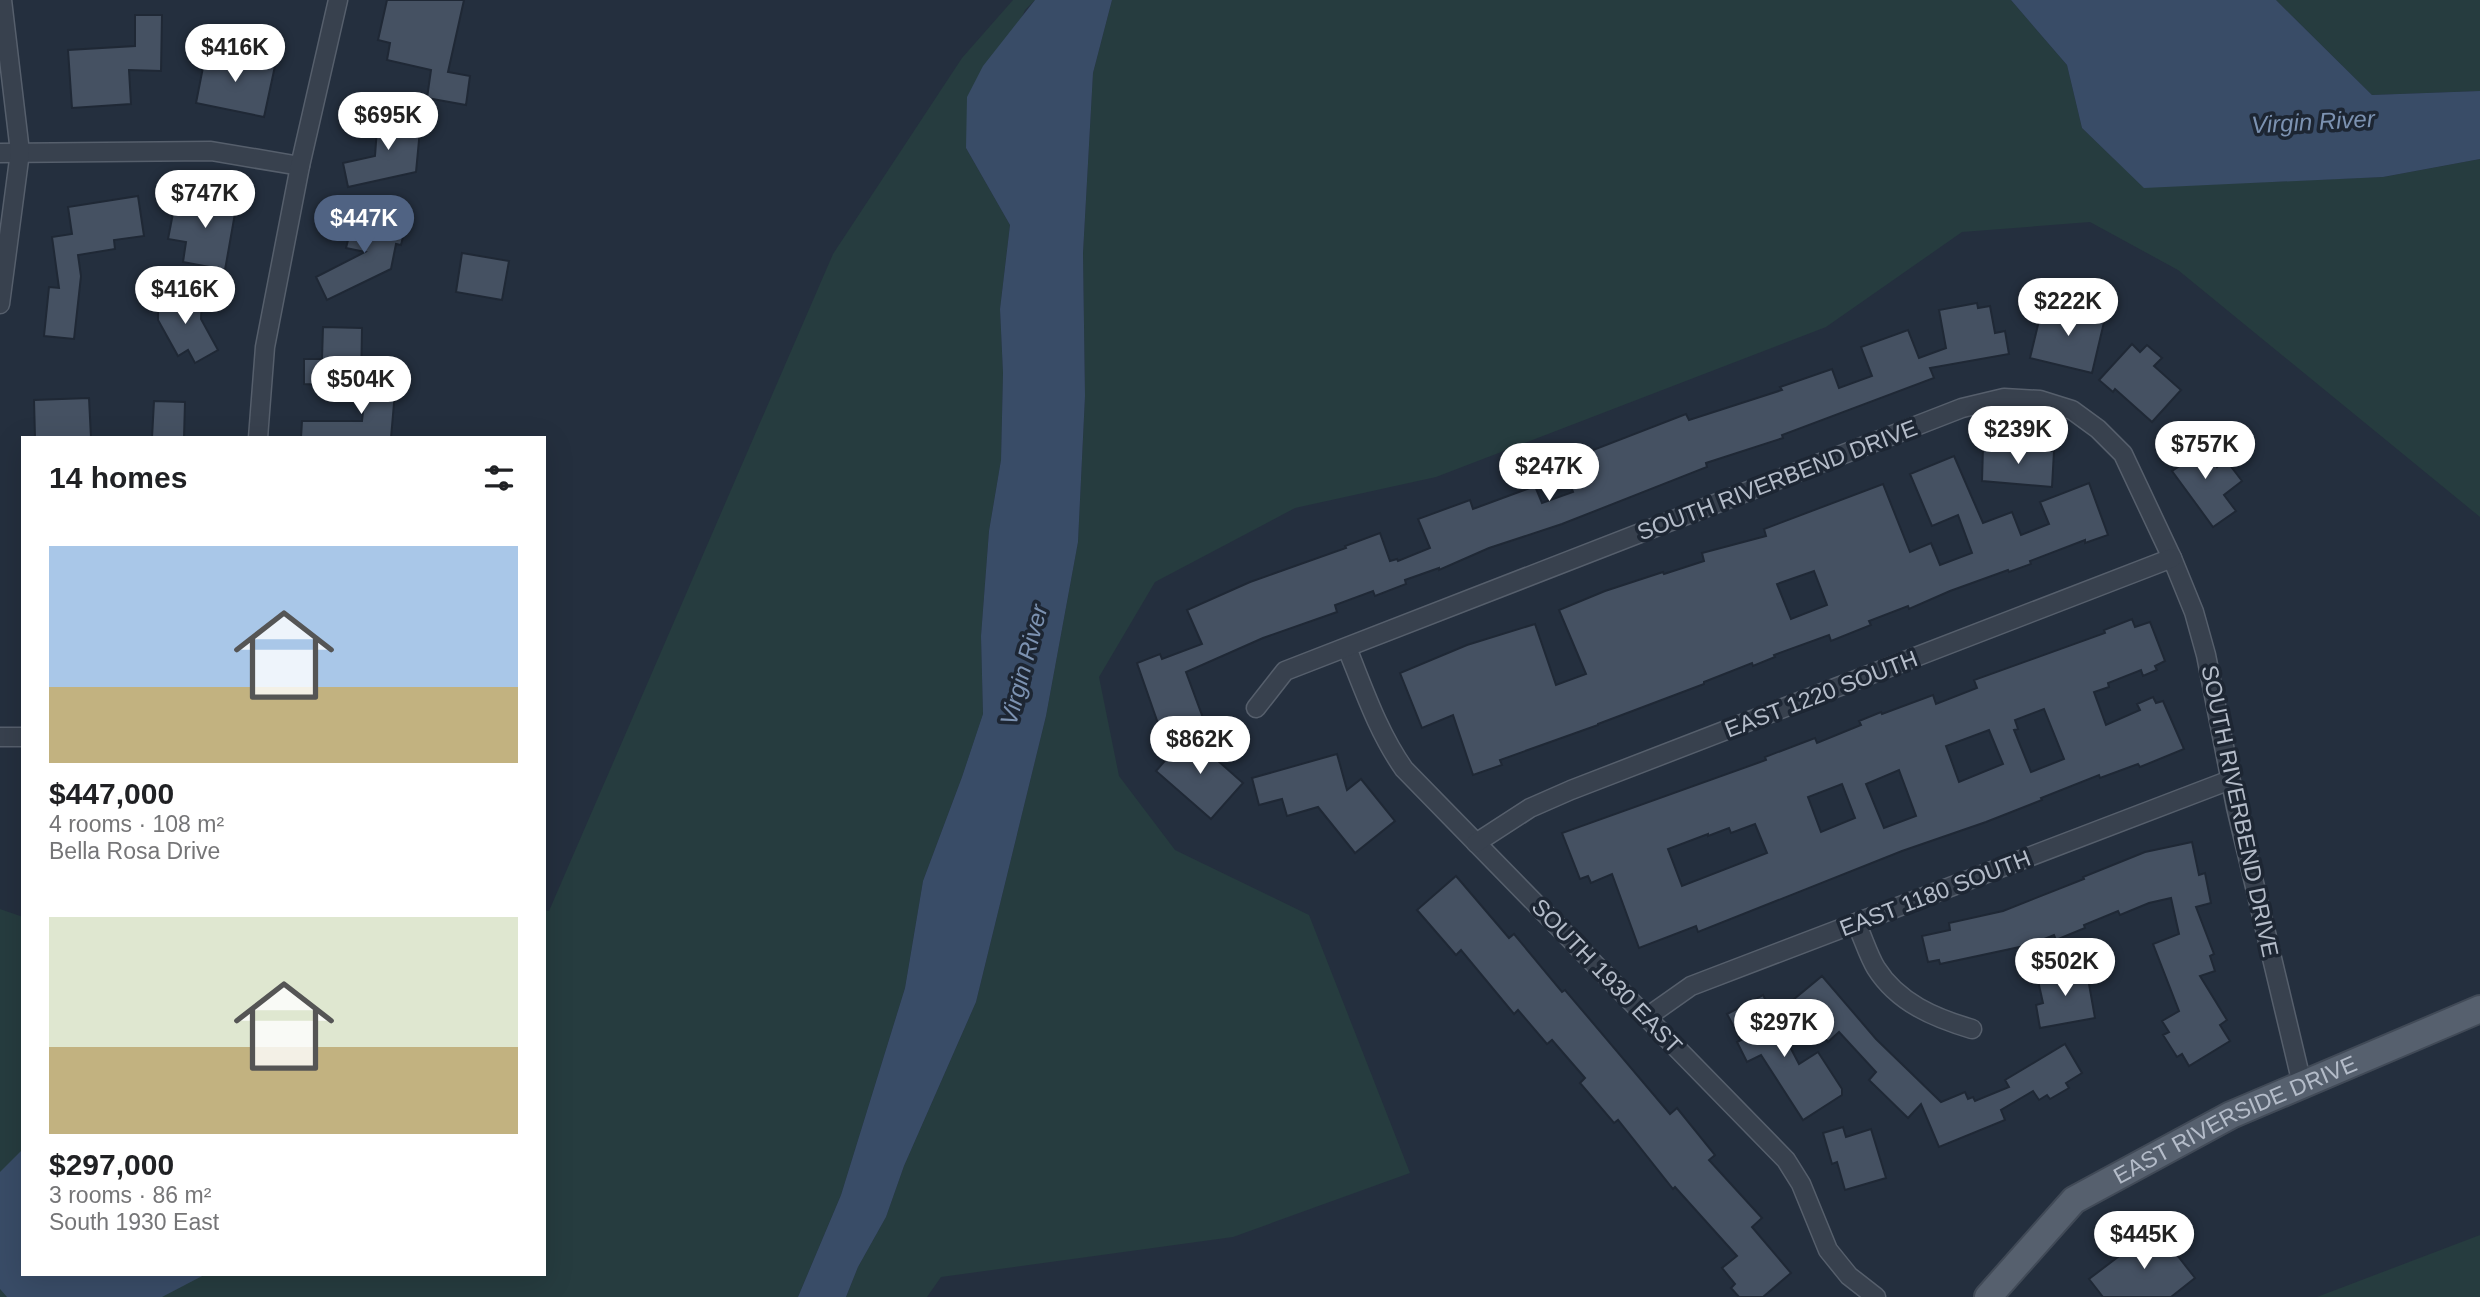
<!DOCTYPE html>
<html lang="en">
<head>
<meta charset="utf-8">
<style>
  :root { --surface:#fff; --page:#f6f6f6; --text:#202124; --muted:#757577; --accent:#506383 }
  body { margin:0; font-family:Helvetica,sans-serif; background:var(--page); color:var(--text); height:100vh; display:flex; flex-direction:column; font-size:26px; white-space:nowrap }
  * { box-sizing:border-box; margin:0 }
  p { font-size:23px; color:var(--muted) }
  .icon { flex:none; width:38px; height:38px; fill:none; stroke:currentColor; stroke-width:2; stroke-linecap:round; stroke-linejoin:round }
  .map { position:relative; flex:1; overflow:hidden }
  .drawer { position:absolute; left:21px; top:436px; width:525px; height:840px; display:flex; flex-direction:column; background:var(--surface); border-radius:0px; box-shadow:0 7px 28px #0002 }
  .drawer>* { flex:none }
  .price { position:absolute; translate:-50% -60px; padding:0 16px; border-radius:24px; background:#fff; color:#222; font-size:23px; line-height:46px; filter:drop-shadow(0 2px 4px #0008) }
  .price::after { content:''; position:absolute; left:50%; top:42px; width:21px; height:16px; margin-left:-10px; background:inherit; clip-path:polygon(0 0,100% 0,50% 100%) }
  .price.active { background:var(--accent); color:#fff }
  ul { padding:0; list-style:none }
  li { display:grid; align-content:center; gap:14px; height:371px; padding:0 28px }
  li span { display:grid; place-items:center; height:217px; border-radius:0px; color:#555 }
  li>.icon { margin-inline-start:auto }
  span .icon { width:126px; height:126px; fill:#fffc; stroke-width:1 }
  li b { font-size:30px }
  h2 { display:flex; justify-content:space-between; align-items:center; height:84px; padding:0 28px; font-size:30px }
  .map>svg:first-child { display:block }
  .green { fill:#263c3f }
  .water { fill:#394c67 }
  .building { fill:#455162; stroke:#1f2835; stroke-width:2; fill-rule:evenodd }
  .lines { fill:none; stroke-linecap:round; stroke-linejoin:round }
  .street-casing { stroke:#565f6c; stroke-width:21 }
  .primary-casing { stroke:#414a57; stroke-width:30 }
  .street { stroke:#38414e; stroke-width:18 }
  .primary { stroke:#56606e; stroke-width:26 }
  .labels { text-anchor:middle; stroke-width:7; stroke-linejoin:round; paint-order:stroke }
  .street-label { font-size:23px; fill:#b4bcc9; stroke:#1d2633 }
  .water-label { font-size:24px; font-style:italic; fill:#7c92b1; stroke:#1d2633 }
</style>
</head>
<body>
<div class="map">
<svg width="2480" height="1297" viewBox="0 0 2480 1297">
  <rect width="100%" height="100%" fill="#242f3e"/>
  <!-- green -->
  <g class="green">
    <path d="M1013 0H1035L1025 10 966 148 1010 225 1000 309 1003 373 1001 460 989 531 981 636 983 714 962 777 923 881 905 988 841 1195 798 1297H0V909L23 917V1274H544V910L549 911 833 254 962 58Z"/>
    <path d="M1112 0H2011L2067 65 2082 128 2144 187 2383 177 2480 159V517L2178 270 2090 222 1962 232 1826 327 1436 477 1295 508 1155 582 1099 677 1119 776 1175 850 1309 915 1410 1173 1233 1237 941 1277 927 1297H846L858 1267 886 1217 904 1166 976 1002 1046 716 1078 542 1085 396 1083 253 1093 73Z"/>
    <path d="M2276 0H2480V91L2372 95Z"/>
    <path d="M2480 1235V1297H2317Z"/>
  </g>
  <!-- water -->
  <g class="water">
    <path d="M1035 0H1112L1093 73 1083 253 1085 396 1078 542 1046 716 976 1002 904 1166 886 1217 858 1267 846 1297H798L841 1195 905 988 923 881 962 777 983 714 981 636 989 531 1001 460 1003 373 1000 309 1010 225 966 148 967 97 983 66Z"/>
    <path d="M2011 0H2276L2372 95 2480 91V159L2383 177 2144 188 2082 128 2067 65Z"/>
    <path d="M23 1149V1274H206L162 1297H7L0 1289V1172Z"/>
  </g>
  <!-- building -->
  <g class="building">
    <path d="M387 0H464L448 72 470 76 466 105 427 98 431 70 387 60 390 43 378 40Z"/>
    <path d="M135 15H162L161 71 129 70 131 104 72 108 68 50 135 46Z"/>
    <path d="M206 52 275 66 264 117 196 103Z"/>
    <path d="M378 115 421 119 416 172 348 187 343 163 375 156Z"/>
    <path d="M189 194 237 202 225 270 183 262 186 242 168 239 174 208 186 211Z"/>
    <path d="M138 196 144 236 114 240 115 249 78 255 81 276 74 339 44 336 49 287 59 288 52 237 72 234 68 207Z"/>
    <path d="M362 213 379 216 378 220 406 225 401 245 396 244 391 269 327 300 316 277 365 252 346 248 353 220Z"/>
    <path d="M462 253 509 261 502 300 456 292Z"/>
    <path d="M158 295 202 296 201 319 218 350 195 363 188 350 178 356 158 320Z"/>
    <path d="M1977 303 1978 308 1990 306 1995 333 2005 331 2009 354 1930 368 1934 378 1782 435 1783 438 1706 463 1707 467 1562 524 1489 548 1439 570V568L1405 580 1406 584 1375 596 1373 591 1335 605 1337 612 1263 638 1186 672 1203 718 1161 732 1137 663 1160 654 1162 659 1202 644 1187 610 1250 582 1346 548 1345 546 1380 533 1390 561 1397 559 1398 561 1430 548 1418 519 1470 500 1473 509 1535 486 1542 503 1573 492 1562 462 1686 414 1689 420 1782 390 1780 387 1832 369 1839 388 1872 376 1861 347 1908 330 1919 358 1946 348 1939 310Z"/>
    <path d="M2043 304 2105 318 2092 373 2030 358Z"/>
    <path d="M323 327 362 328 361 386 304 384V359H322Z"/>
    <path d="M2132 344 2140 352 2147 345 2162 358 2154 366 2181 390 2152 422 2115 389 2113 392 2099 380Z"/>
    <path d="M367 376 396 380 391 438H301L302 421H362Z"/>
    <path d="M89 398 91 438H35L34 400Z"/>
    <path d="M154 401 185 402 184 438H152Z"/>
    <path d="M2194 437 2217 467 2226 460 2242 481 2224 495 2236 511 2213 527 2172 471 2178 467 2169 456Z"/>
    <path d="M1983 447 2054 451 2052 487 1982 481Z"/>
    <path d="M1954 456 1983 523 2012 512 2021 535 2049 524 2040 502 2089 483 2108 535 2085 543V540L2030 561 2031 564 2009 572 2008 570 1950 591 1909 609 1908 606 1869 621 1871 625 1831 641 1829 635 1774 655 1775 657 1753 666 1752 663 1704 682V684L1598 724V725L1500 760 1502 765 1473 775 1453 715 1422 728 1400 673 1467 645 1535 624 1556 685 1586 674 1559 610 1605 591 1663 572 1664 574 1704 561 1702 553 1766 536 1764 529 1883 484 1910 552 1931 543 1940 565 1972 553 1958 515 1932 526 1910 474ZM1814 571 1827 605 1791 619 1777 584Z"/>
    <path d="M2132 619 2135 627 2150 622 2165 661 2155 666 2157 670 2143 676 2141 670 2108 683 2109 687 2094 692 2106 725 2140 710 2137 704 2153 697 2156 703 2163 701 2184 749 2140 767 2138 764 2100 778 2099 775 2041 798 2042 800 1986 822 1902 851 1698 932 1696 926 1639 948 1612 874 1591 883 1588 876 1580 879 1562 833 1766 760 1765 757 1815 738 1817 743 1861 725 1859 721 1881 712 1882 714 1933 695 1936 704 1977 688 1974 680 2105 633 2104 630ZM2044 709 2064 759 2031 772 2014 730 2018 729 2015 720ZM1989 730 2003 764 1959 782 1946 746ZM1899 770 1916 816 1884 828 1866 784ZM1842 784 1855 818 1821 832 1808 797ZM1755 824 1767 853 1682 886 1668 849 1708 834V836L1729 828 1731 833Z"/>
    <path d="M1190 732 1219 758 1217 760 1243 783 1211 819 1156 771Z"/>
    <path d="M1337 754 1347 790 1361 779 1395 821 1355 853 1318 807 1287 816 1282 799 1259 805 1252 778Z"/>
    <path d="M2192 842 2199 875 2205 873 2211 903 2196 907 2214 954 2210 956 2215 971 2200 976 2227 1020 2220 1025 2230 1041 2189 1066 2182 1054 2177 1057 2163 1035 2169 1032 2162 1021 2179 1011 2153 944 2179 934 2171 898 2149 903 2120 915 2118 911 2084 925 2085 928 2056 940 2054 935 2029 945 1940 964 1939 960 1928 962 1922 936 1950 930 1949 923 2003 911 2084 879 2083 877 2145 852Z"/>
    <path d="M1456 876 1509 938 1514 934 1562 992 1565 990 1670 1114 1677 1108 1715 1155 1709 1160 1762 1218 1752 1227 1791 1273 1763 1297H1739L1731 1288 1735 1284 1722 1268 1737 1256 1675 1187 1673 1189 1618 1120 1614 1123 1580 1083 1585 1078 1552 1040 1547 1044 1518 1010 1514 1014 1461 950 1456 955 1417 910Z"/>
    <path d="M2086 967 2095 1018 2040 1028 2036 1005 2043 1003 2037 976Z"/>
    <path d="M1822 976 1876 1039 1941 1102 1965 1092 1968 1099 1973 1097 1975 1101 2009 1087 2005 1080 2065 1044 2082 1073 2066 1083 2069 1088 2050 1099 2047 1095 2039 1100 2033 1091 2001 1110 2005 1120 1939 1147 1921 1104 1908 1118 1869 1080 1876 1072 1839 1032 1828 1042 1793 1000Z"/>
    <path d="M1763 995 1799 1064 1818 1052 1842 1089V1095L1803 1120 1761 1055 1747 1062 1737 1042 1741 1040 1727 1014Z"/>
    <path d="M1843 1127 1846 1137 1871 1129 1886 1178 1845 1190 1837 1162 1832 1164 1823 1133Z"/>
    <path d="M2156 1228 2195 1278 2171 1297H2103L2089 1279Z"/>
  </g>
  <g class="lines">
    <defs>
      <g id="street">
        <path d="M0 153 211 151 300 166"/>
        <path d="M0 304 20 152 2 0"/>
        <path d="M258 438 265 347 300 166 338 0"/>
        <path d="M1347 648C1364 690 1378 732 1404 769L1786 1160 1801 1184 1828 1250 1849 1276 1876 1297"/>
        <path d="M1256 708 1285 671 1962 408 2004 398 2040 400 2072 410 2098 429 2123 454 2172 558 2194 612 2206 655 2236 807 2302 1084"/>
        <path d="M0 737H23"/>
        <path d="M1476 843 1530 808 1571 790 2172 558"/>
        <path d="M1856 923C1863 937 1868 955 1876 968 1898 1003 1935 1018 1972 1029"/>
        <path d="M1647 1017 1691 986 2230 780"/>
      </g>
      <g id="primary">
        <path id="s1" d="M1988 1297 2074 1200 2231 1115 2480 1009"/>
      </g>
    </defs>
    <!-- street casing -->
    <use href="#street" class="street-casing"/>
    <!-- primary casing -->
    <use href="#primary" class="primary-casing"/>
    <!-- street -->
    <use href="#street" class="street"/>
    <!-- primary -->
    <use href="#primary" class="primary"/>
  </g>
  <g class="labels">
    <!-- street labels -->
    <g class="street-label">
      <text transform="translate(1777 480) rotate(-21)" y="8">SOUTH RIVERBEND DRIVE</text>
      <text transform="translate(1821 694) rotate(-21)" y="8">EAST 1220 SOUTH</text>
      <text transform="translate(2240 811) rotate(78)" y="8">SOUTH RIVERBEND DRIVE</text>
      <text transform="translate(1935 893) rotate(-21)" y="8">EAST 1180 SOUTH</text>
      <text transform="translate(1607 976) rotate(46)" y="8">SOUTH 1930 EAST</text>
      <text dy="8" stroke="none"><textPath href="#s1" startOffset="310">EAST RIVERSIDE DRIVE</textPath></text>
    </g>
    <!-- water labels -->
    <g class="water-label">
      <text transform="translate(2313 122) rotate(-3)" y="8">Virgin River</text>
      <text transform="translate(1024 665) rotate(-75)" y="8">Virgin River</text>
    </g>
  </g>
</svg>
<b class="price" style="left:235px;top:84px">$416K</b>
<b class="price" style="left:388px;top:152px">$695K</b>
<b class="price" style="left:205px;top:230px">$747K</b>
<b class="price active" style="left:364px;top:255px">$447K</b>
<b class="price" style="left:185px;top:326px">$416K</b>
<b class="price" style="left:2068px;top:338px">$222K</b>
<b class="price" style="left:361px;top:416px">$504K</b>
<b class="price" style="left:2018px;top:466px">$239K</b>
<b class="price" style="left:2205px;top:481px">$757K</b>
<b class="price" style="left:1549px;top:503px">$247K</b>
<b class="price" style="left:1200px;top:776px">$862K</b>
<b class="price" style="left:2065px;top:998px">$502K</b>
<b class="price" style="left:1784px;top:1059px">$297K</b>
<b class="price" style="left:2144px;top:1271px">$445K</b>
<section class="drawer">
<h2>14 homes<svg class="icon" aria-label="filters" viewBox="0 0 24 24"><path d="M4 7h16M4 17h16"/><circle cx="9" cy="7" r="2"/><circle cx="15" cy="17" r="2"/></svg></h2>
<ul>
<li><span style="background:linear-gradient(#a9c7e8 65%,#c2b280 0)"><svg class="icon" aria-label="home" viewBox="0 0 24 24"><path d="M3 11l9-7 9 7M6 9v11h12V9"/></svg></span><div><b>$447,000</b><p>4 rooms · 108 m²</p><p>Bella Rosa Drive</p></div></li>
<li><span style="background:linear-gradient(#dfe7d0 60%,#c2b280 0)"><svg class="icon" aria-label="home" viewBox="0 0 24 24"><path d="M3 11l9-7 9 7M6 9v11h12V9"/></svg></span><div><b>$297,000</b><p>3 rooms · 86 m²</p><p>South 1930 East</p></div></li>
</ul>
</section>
</div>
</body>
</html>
